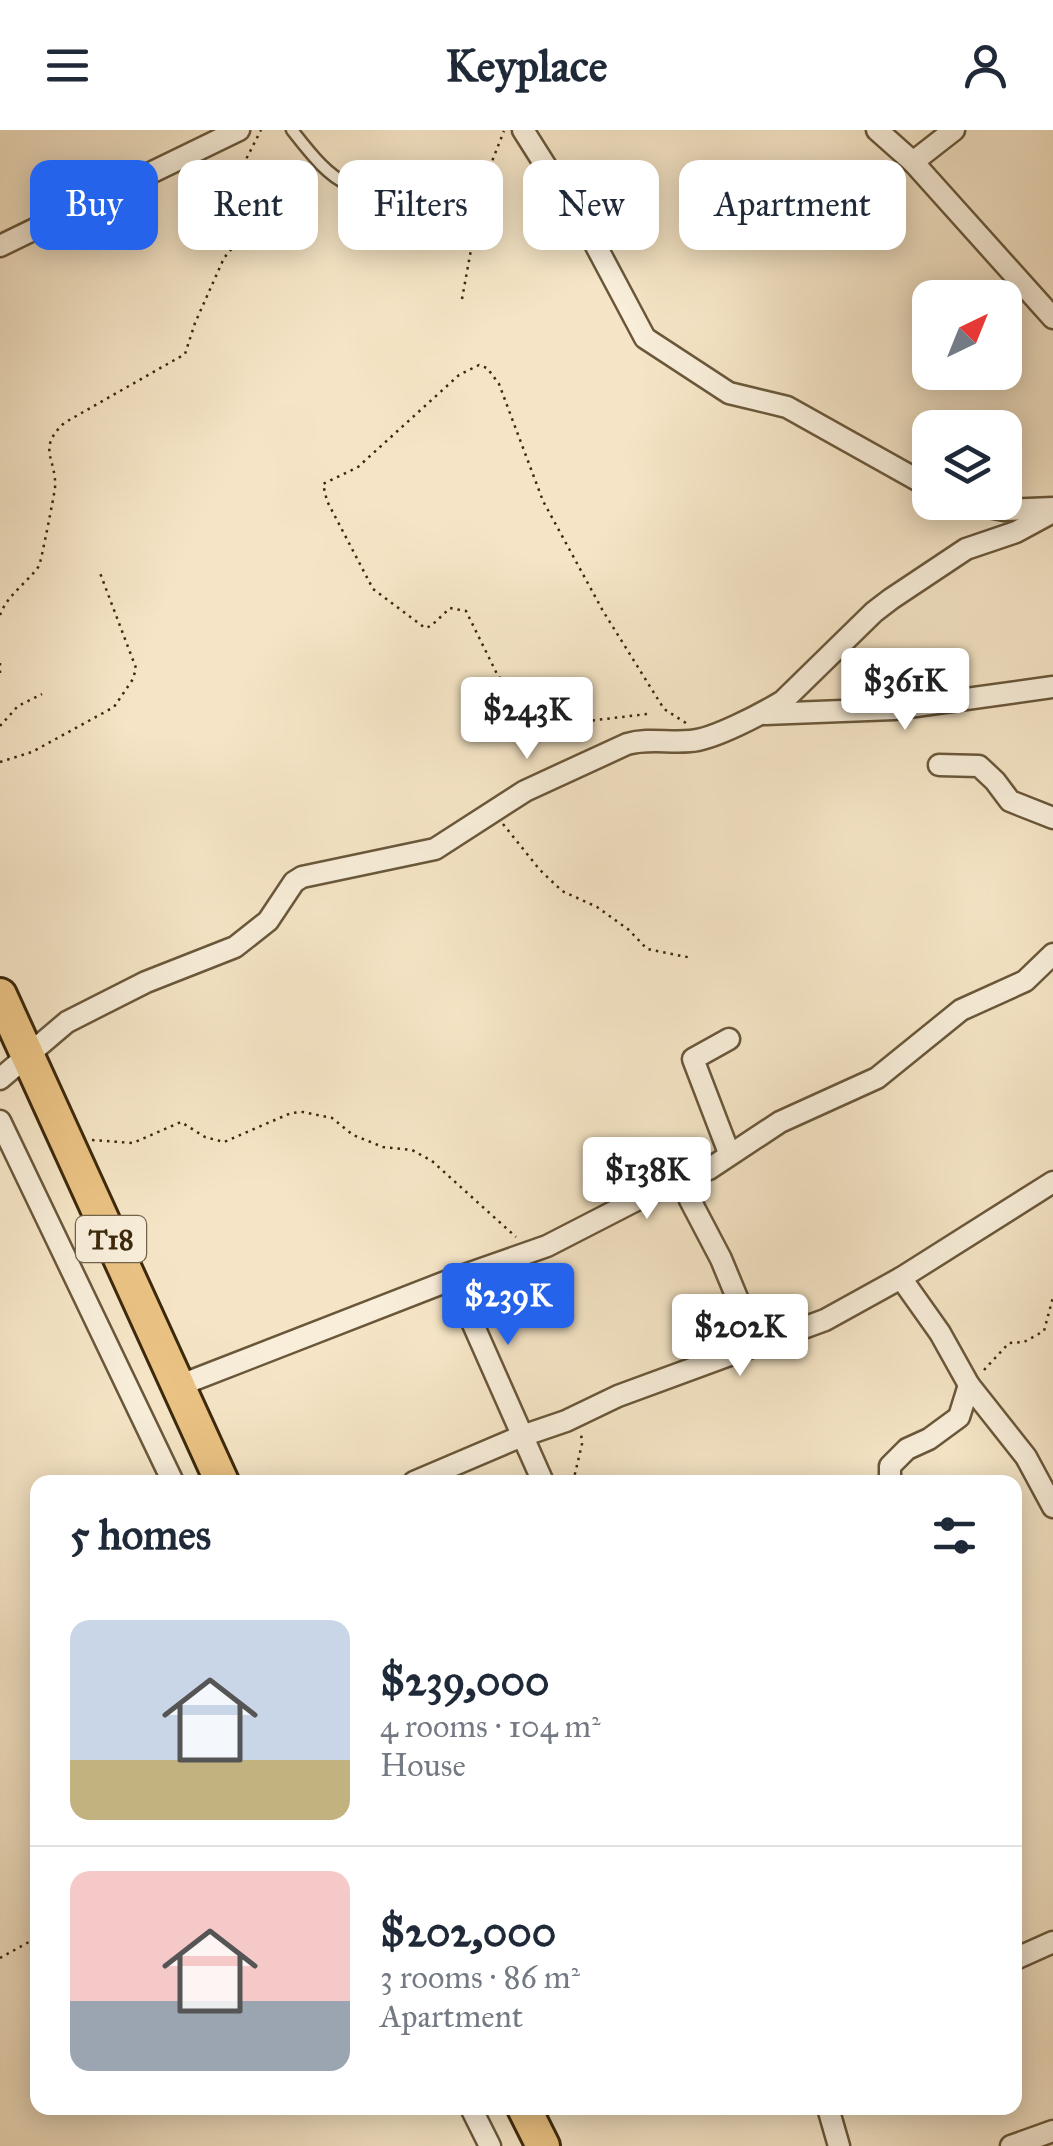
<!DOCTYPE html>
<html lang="en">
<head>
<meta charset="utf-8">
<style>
  :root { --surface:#fff; --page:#f2f2f3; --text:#1f2937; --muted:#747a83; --line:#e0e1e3; --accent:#2563eb }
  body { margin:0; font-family:"IM FELL Great Primer",serif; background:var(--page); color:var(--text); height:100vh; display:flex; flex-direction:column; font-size:38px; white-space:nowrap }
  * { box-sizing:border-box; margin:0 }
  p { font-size:32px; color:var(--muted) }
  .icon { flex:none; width:55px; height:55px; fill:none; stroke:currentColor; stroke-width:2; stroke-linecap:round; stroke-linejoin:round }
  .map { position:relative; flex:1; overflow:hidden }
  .sheet { position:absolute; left:30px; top:1345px; width:992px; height:640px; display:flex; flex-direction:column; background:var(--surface); border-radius:20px; box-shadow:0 5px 25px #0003 }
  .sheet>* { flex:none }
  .banner { position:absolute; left:30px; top:30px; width:995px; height:90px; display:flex; gap:20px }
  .needle { width:65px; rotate:43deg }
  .controls { position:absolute; left:912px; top:150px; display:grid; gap:20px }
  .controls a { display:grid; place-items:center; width:110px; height:110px; border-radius:20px; background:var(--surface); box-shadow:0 5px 25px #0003; font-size:50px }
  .price { position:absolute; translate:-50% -85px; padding:0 22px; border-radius:10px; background:#fff; color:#222; font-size:32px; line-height:65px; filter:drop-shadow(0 2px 5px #0008) }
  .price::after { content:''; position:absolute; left:50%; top:60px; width:30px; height:22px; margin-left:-15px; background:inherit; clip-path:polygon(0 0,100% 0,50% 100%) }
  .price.on { background:var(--accent); color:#fff }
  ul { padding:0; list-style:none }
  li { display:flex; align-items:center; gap:30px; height:250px; padding:0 40px }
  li+li { border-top:2px solid var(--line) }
  li span { display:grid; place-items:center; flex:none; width:280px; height:200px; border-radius:20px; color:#555 }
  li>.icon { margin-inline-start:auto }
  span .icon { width:120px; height:120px; fill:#fffc; stroke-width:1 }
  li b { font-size:42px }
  h2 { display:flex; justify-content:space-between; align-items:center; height:120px; padding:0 40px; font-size:42px }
  .tag { padding:0 35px; border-radius:20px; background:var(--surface); box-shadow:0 5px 25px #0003; font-size:35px; line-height:90px }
  .tag.on { background:var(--accent); color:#fff }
  header { display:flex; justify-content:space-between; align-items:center; height:130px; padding:0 40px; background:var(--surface); font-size:45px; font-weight:800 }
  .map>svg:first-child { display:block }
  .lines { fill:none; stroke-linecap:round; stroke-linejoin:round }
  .service-casing { stroke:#6a573a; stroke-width:15 }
  .minor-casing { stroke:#6a573a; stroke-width:25 }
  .trunk-casing { stroke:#3c280b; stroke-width:38 }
  .path { stroke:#3c280b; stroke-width:2.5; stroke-dasharray:2.5 5; stroke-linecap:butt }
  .service { stroke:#f8eeda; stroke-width:10 }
  .minor { stroke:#f8eeda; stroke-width:20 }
  .trunk { stroke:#eac283; stroke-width:32 }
  .labels { text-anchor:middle; stroke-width:8; stroke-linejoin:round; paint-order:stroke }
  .shield { fill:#f8eeda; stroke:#746349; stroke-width:2.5 }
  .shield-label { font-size:28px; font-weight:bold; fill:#3c280b }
</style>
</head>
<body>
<header><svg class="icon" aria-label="menu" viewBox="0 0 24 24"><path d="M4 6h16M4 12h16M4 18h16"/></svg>Keyplace<svg class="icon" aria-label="person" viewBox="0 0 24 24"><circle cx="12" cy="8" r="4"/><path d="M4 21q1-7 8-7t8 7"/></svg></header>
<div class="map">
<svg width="1053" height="2016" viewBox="0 0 1053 2016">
  <rect width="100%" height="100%" fill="#f5e5c6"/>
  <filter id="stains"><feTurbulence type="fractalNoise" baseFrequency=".002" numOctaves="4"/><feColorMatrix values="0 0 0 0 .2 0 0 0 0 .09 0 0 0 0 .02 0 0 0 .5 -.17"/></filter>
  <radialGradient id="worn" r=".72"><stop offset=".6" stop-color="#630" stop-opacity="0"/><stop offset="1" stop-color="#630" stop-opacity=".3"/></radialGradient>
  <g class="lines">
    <defs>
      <path id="service" d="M292 0C337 58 351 68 423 54"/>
      <g id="minor">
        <path d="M523 0 595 114 645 208 729 263 787 277 930 357"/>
        <path d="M877 0 913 32 1053 188"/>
        <path d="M913 32 954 0"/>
        <path d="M0 116 239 0"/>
        <path d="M962 372 1004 380 1053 378"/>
        <path d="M765 584 894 579 1053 557"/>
        <path d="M939 635 979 636 995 651 1010 671 1053 688"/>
        <path d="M729 909 693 929 729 1023"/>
        <path d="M0 949 67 892 146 852 235 817 268 791 294 752 302 747 435 719 525 661 627 614C648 608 668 613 690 611 713 610 763 583 783 571L874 482 891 469 966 419 1016 402 1053 382"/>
        <path d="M0 991 173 1352"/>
        <path d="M686 1047 690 1070 721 1129 757 1216"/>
        <path d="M901 1148 940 1203 969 1255 1026 1327 1053 1377"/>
        <path d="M453 1149 543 1352"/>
        <path d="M178 1256 453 1149 547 1116 654 1061 709 1039 780 992 877 948 961 880 1025 851 1053 824"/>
        <path d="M414 1352 522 1306 566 1291 618 1266 825 1190 901 1148 1053 1052"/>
        <path d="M890 1352V1336L907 1319 929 1309 959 1287 969 1255"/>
        <path d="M1015 1829 1053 1812"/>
        <path d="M471 1978 490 2016"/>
        <path d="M828 1978 839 2016"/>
        <path d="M1011 2016 1053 2001"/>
      </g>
      <g id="trunk">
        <path d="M0 865 222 1352"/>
        <path d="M524 1978 543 2016"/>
      </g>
    </defs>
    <!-- service casing -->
    <use href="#service" class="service-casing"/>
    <!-- minor casing -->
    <use href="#minor" class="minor-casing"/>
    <!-- trunk casing -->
    <use href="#trunk" class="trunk-casing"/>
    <!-- path -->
    <g class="path">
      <path d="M462 169 483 54 504 1"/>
      <path d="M0 485C8 464 26 454 39 436 41 432 54 366 55 358 57 328 36 320 64 293L185 224 195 193 224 128 238 111 239 43 261 0"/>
      <path d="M0 533V545"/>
      <path d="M647 584 588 591 551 606 544 605 536 596 532 577 498 546 466 481 450 478 431 496 425 498 373 459 327 371 323 354 358 337 459 245 479 235 487 238 499 254 543 371 603 481 664 579 686 593"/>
      <path d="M0 596 18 576 42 564"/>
      <path d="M0 632 32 622 114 577 133 549 136 538 100 443"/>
      <path d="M503 694 540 740 562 761 597 777 629 800 647 819 692 828"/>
      <path d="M92 1010 133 1013 181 992 205 1007 224 1012 291 983 303 982 332 988 353 1005 383 1017 412 1020 432 1031 516 1107"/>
      <path d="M984 1240 1009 1213 1024 1212 1044 1201 1053 1167"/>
      <path d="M573 1352 582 1314 581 1302"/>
      <path d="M0 1828 38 1807"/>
    </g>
    <!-- service -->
    <use href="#service" class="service"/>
    <!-- minor -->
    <use href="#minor" class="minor"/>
    <!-- trunk -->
    <use href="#trunk" class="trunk"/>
  </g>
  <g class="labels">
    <!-- shield labels -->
    <rect class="shield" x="76" y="1086" width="70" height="46" rx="8"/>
    <g class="shield-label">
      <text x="111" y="1119">T18</text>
    </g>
  </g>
  <rect width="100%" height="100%" filter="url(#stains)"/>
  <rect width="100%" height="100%" fill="url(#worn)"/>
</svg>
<div class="controls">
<a><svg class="needle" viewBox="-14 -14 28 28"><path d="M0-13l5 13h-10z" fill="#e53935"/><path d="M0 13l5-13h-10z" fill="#747a83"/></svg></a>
<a><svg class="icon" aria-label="layers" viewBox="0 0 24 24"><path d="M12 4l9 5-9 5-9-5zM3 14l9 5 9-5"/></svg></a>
</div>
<b class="price" style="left:905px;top:603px">$361K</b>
<b class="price" style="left:527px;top:632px">$243K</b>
<b class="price" style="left:647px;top:1092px">$138K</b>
<b class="price on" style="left:508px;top:1218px">$239K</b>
<b class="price" style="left:740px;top:1249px">$202K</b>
<div class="banner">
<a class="tag on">Buy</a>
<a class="tag">Rent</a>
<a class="tag">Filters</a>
<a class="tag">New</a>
<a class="tag">Apartment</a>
</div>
<section class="sheet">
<h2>5 homes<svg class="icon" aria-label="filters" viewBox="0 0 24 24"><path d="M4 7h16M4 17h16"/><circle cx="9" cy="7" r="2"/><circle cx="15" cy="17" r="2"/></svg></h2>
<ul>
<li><span style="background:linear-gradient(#c9d6e8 70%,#c2b280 0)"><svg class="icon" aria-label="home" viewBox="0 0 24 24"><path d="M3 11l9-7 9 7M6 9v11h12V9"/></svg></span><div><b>$239,000</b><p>4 rooms · 104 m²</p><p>House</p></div></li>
<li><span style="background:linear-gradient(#f6c9c9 65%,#9aa5b1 0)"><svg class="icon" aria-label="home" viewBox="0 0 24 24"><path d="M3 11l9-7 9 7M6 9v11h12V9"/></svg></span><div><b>$202,000</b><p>3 rooms · 86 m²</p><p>Apartment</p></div></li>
</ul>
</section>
</div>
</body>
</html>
